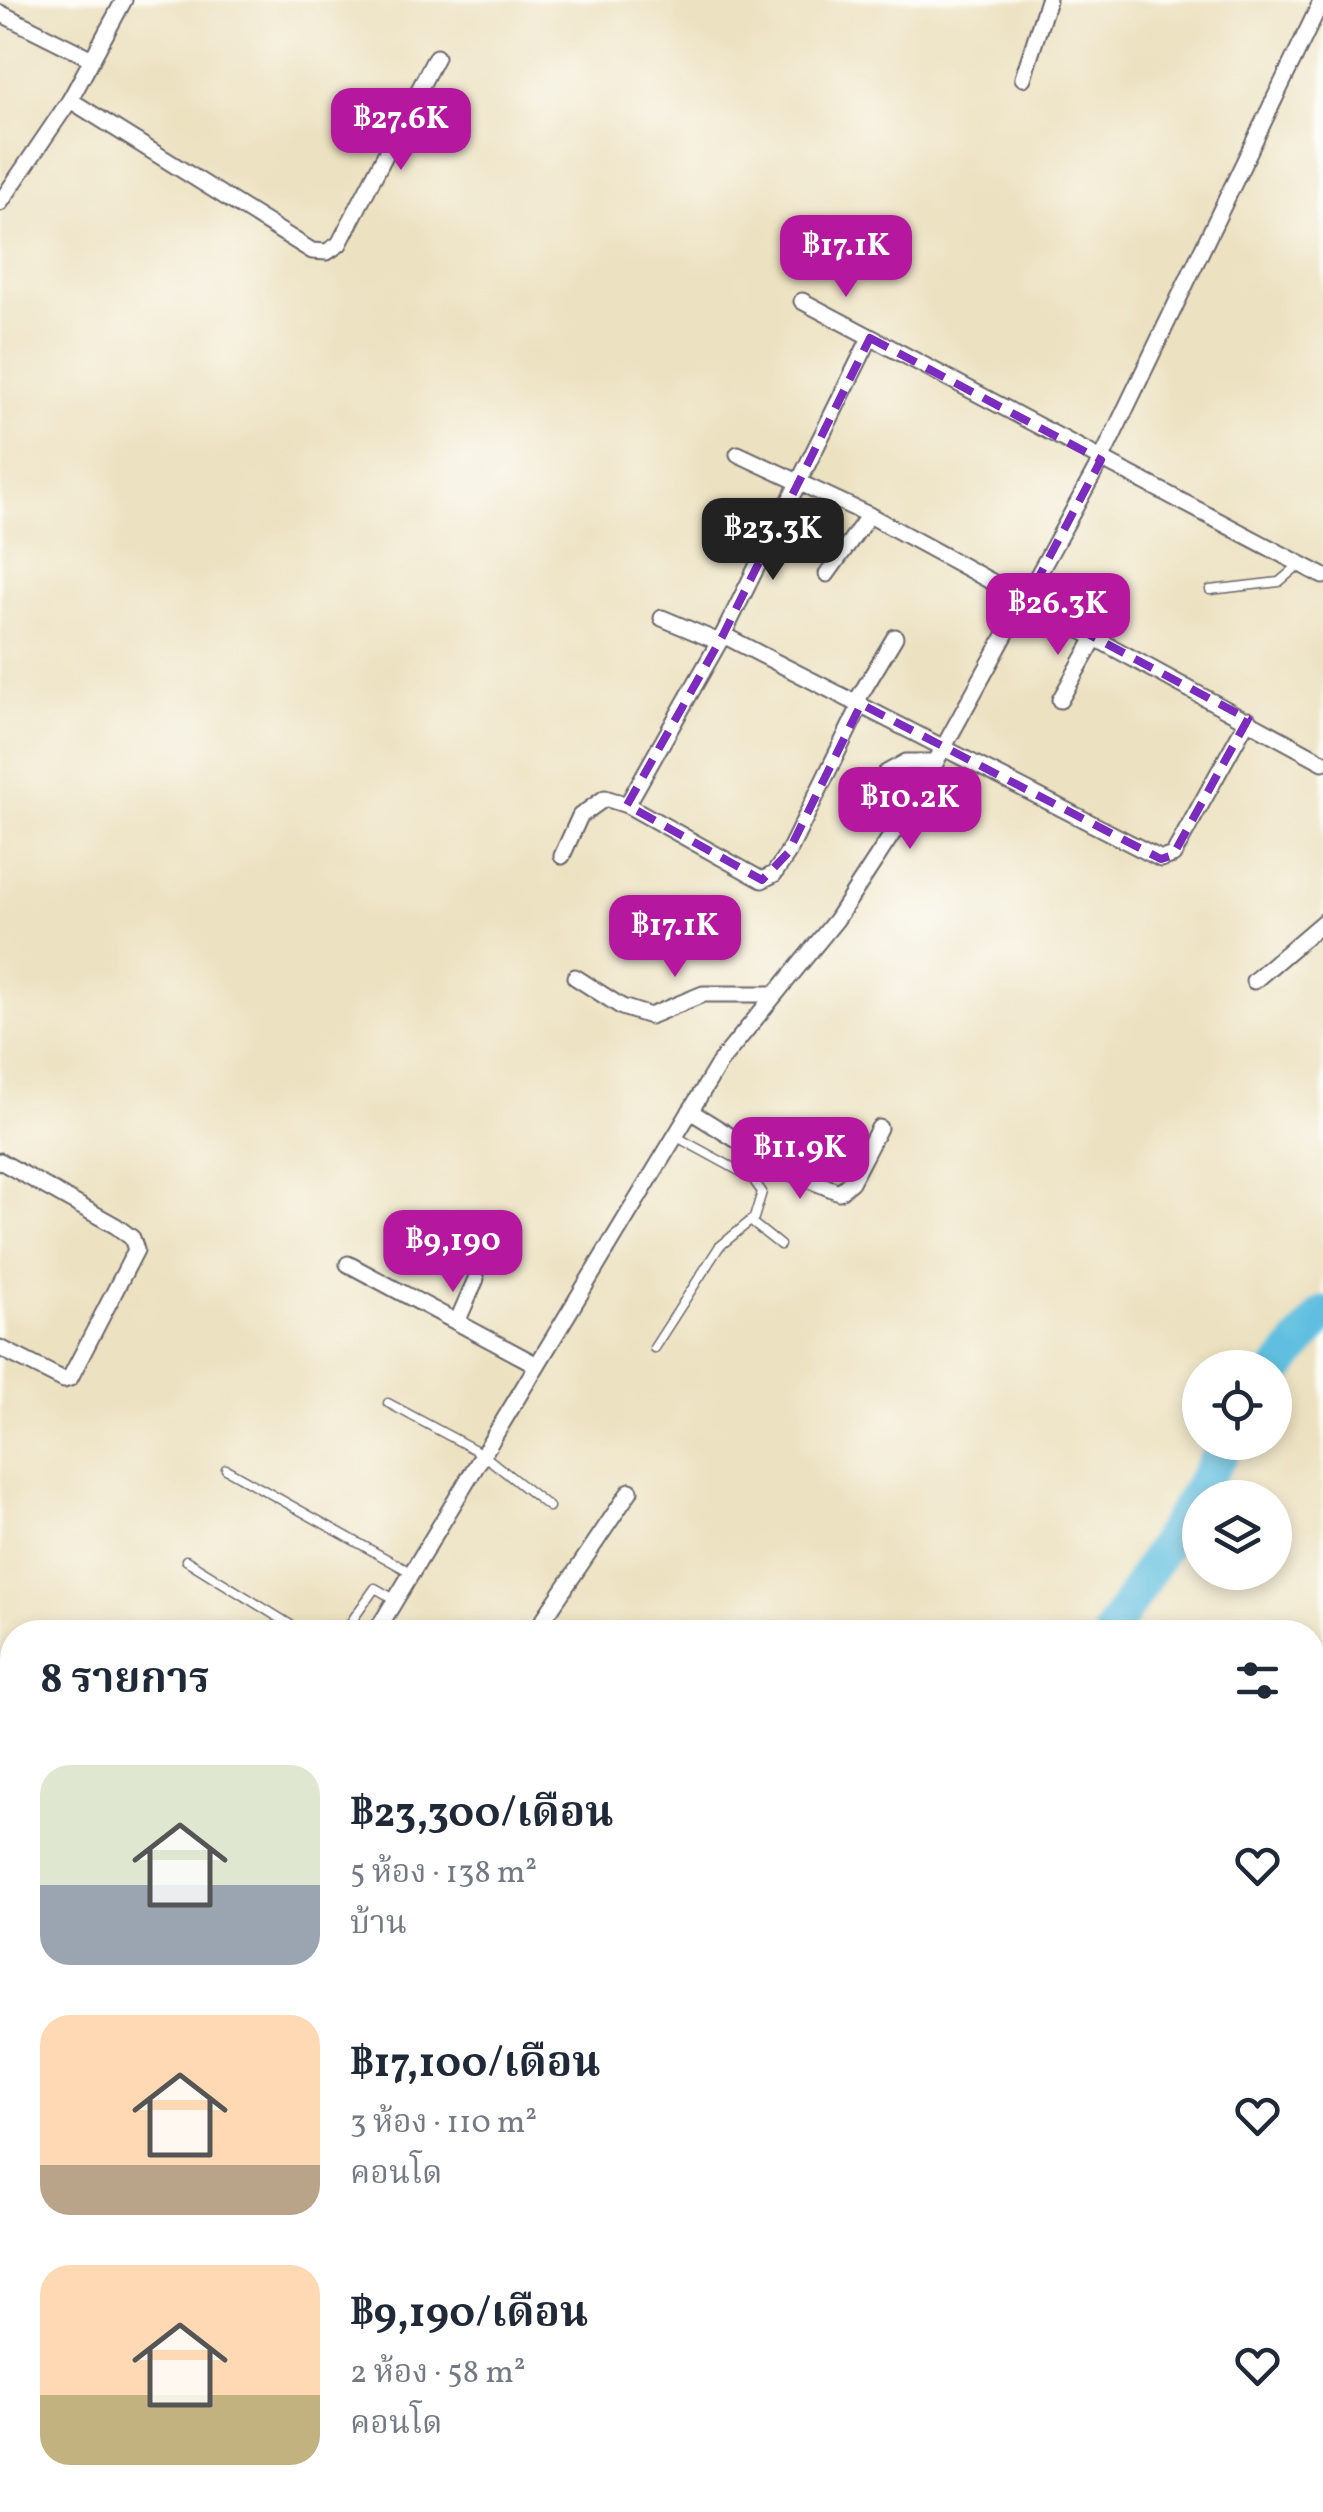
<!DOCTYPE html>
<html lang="th">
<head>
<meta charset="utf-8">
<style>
  :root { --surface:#fff; --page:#f2f2f3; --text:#1f2937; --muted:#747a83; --accent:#b5179e }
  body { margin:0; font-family:Vollkorn,"Noto Serif Thai",serif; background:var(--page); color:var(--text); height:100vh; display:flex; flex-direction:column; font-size:38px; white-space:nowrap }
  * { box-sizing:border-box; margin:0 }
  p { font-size:32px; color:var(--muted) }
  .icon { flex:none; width:55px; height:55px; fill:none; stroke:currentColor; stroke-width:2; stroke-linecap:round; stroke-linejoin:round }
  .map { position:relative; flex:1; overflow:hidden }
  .drawer { position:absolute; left:0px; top:1620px; width:1325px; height:892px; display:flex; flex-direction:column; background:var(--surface); border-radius:40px 40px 0 0; box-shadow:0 5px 15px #0003 }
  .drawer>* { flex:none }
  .fabs { position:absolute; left:1182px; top:1350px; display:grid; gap:20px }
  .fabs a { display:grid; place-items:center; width:110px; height:110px; border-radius:50%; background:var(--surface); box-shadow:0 5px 15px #0003; font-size:50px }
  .price { position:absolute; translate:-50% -85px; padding:0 22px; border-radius:20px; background:var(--accent); color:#fff; font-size:32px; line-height:65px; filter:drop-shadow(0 2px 5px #0008) }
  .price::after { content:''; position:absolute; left:50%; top:60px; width:30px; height:22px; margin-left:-15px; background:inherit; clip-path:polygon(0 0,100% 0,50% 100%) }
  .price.on { background:#222; color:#fff }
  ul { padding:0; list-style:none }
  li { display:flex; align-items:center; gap:30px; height:250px; padding:0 40px }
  li span { display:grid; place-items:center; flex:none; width:280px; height:200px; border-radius:30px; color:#555 }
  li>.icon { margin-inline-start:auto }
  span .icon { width:120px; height:120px; fill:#fffc; stroke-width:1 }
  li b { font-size:42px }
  h2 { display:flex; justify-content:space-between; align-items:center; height:120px; padding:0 40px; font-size:42px }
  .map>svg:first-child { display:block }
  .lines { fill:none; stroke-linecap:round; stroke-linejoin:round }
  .river { stroke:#61bfe0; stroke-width:35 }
  .service-casing { stroke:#69656a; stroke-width:11 }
  .minor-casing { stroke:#69656a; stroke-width:19 }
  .path { stroke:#69656a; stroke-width:4; stroke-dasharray:2.5 8; stroke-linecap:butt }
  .service { stroke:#fff; stroke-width:8 }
  .minor { stroke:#fff; stroke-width:15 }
  .marked { fill:none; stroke:#7b2cbf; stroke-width:8; stroke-dasharray:20 12; stroke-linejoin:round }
</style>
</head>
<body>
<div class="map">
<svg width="1323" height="2512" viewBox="0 0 1323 2512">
  <rect width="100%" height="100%" fill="#fdfcf7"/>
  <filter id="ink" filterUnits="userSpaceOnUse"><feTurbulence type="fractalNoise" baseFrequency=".01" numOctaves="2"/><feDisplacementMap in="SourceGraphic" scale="20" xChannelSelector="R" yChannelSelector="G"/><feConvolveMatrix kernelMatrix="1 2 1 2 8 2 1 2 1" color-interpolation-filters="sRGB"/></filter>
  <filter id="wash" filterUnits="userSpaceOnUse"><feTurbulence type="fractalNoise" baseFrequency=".0048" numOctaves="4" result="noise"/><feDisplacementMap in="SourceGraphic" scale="40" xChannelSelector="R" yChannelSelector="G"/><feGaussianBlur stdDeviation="2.25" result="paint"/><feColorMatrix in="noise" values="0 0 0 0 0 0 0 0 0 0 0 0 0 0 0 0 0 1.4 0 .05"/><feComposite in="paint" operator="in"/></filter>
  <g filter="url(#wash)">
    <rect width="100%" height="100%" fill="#ece1c0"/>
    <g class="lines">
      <!-- river -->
      <g class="river">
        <path d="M1275 1374 1323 1314"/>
        <path d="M1111 1632 1228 1442"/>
        <path d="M404 2512 417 2500"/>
      </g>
    </g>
  </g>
  <g filter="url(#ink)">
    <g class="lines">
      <defs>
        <g id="service">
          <path d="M1210 590 1279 582 1300 564"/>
          <path d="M750 1221 780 1245"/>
          <path d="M654 1348 719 1247 754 1218 762 1192 752 1178 675 1136"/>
          <path d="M388 1403 481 1453 549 1507"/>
          <path d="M226 1469 412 1573"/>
          <path d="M186 1560 302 1632"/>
          <path d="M344 1632 375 1588 396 1600"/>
          <path d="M474 2500 488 2512"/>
          <path d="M506 2512H508"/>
        </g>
        <g id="minor">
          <path d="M0 13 92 59"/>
          <path d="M1023 78 1048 0"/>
          <path d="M70 100 312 251 327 252 339 244 436 57"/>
          <path d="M0 203 70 100 124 0"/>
          <path d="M802 301 1323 576"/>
          <path d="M738 454 869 515 1323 762"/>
          <path d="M827 574 869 515"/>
          <path d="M662 618 719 642"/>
          <path d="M723 635 1161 859 1173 855 1248 719"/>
          <path d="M1060 700 1095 638"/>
          <path d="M856 702 895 637"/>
          <path d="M627 805 723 635 870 338"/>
          <path d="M897 830 877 799 886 773 906 762H936"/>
          <path d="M562 856 580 816 605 798 627 805 762 880 774 874 788 853 861 704"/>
          <path d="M575 977 622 1007 650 1016 703 994H773"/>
          <path d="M1254 981 1323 922"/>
          <path d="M690 1111 785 1170 839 1192 851 1182 879 1128"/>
          <path d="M0 1161 116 1226 132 1238 136 1250 70 1378 64 1380 0 1348"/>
          <path d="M348 1264 537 1365"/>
          <path d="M457 1322 476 1279"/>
          <path d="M376 1632 720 1062 836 920 917 796 1101 460 1322 0"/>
          <path d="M535 1632 630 1491"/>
          <path d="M436 2512 449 2500"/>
        </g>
      </defs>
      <!-- service casing -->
      <use href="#service" class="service-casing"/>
      <!-- minor casing -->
      <use href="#minor" class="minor-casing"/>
      <!-- path -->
      <g class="path">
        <path d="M1312 2153 1323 2160"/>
        <path d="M0 2321 12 2327"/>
        <path d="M354 2500 362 2512"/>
      </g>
      <!-- service -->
      <use href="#service" class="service"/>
      <!-- minor -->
      <use href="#minor" class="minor"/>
    </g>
  </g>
  <!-- marked area -->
  <path class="marked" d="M870 338 1101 460 1026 601 1248 719 1173 855 1161 859 861 704 788 853 762 880 627 805 723 635Z"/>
</svg>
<div class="fabs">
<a><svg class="icon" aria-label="locate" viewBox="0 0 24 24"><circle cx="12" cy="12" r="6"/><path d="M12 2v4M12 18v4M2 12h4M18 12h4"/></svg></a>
<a><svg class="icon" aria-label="layers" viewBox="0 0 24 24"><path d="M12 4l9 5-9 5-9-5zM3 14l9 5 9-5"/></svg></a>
</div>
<b class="price" style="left:401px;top:173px">฿27.6K</b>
<b class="price" style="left:846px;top:300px">฿17.1K</b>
<b class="price on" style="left:773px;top:583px">฿23.3K</b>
<b class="price" style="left:1058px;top:658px">฿26.3K</b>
<b class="price" style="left:910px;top:852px">฿10.2K</b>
<b class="price" style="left:675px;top:980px">฿17.1K</b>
<b class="price" style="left:800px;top:1202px">฿11.9K</b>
<b class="price" style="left:453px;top:1295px">฿9,190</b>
<section class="drawer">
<h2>8 รายการ<svg class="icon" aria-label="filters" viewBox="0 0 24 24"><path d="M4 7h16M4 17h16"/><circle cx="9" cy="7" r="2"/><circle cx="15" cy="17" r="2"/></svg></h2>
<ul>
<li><span style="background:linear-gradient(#dfe7d0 60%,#9aa5b1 0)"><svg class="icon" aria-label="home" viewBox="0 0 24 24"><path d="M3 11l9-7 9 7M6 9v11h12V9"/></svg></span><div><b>฿23,300/เดือน</b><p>5 ห้อง · 138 m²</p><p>บ้าน</p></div><svg class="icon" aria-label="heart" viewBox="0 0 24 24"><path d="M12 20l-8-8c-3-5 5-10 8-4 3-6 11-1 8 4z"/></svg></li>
<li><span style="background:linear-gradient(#ffd9b3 75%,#b9a48a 0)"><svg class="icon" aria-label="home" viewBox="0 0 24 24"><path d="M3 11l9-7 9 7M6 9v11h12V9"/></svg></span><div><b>฿17,100/เดือน</b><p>3 ห้อง · 110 m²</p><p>คอนโด</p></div><svg class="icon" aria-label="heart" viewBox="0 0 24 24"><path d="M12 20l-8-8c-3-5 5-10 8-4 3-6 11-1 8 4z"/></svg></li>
<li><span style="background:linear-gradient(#ffd9b3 65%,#c2b280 0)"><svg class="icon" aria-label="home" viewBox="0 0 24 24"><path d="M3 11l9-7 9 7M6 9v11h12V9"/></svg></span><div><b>฿9,190/เดือน</b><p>2 ห้อง · 58 m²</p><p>คอนโด</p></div><svg class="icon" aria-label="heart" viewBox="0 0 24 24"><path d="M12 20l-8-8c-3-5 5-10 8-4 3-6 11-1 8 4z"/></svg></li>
</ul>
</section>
</div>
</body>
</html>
